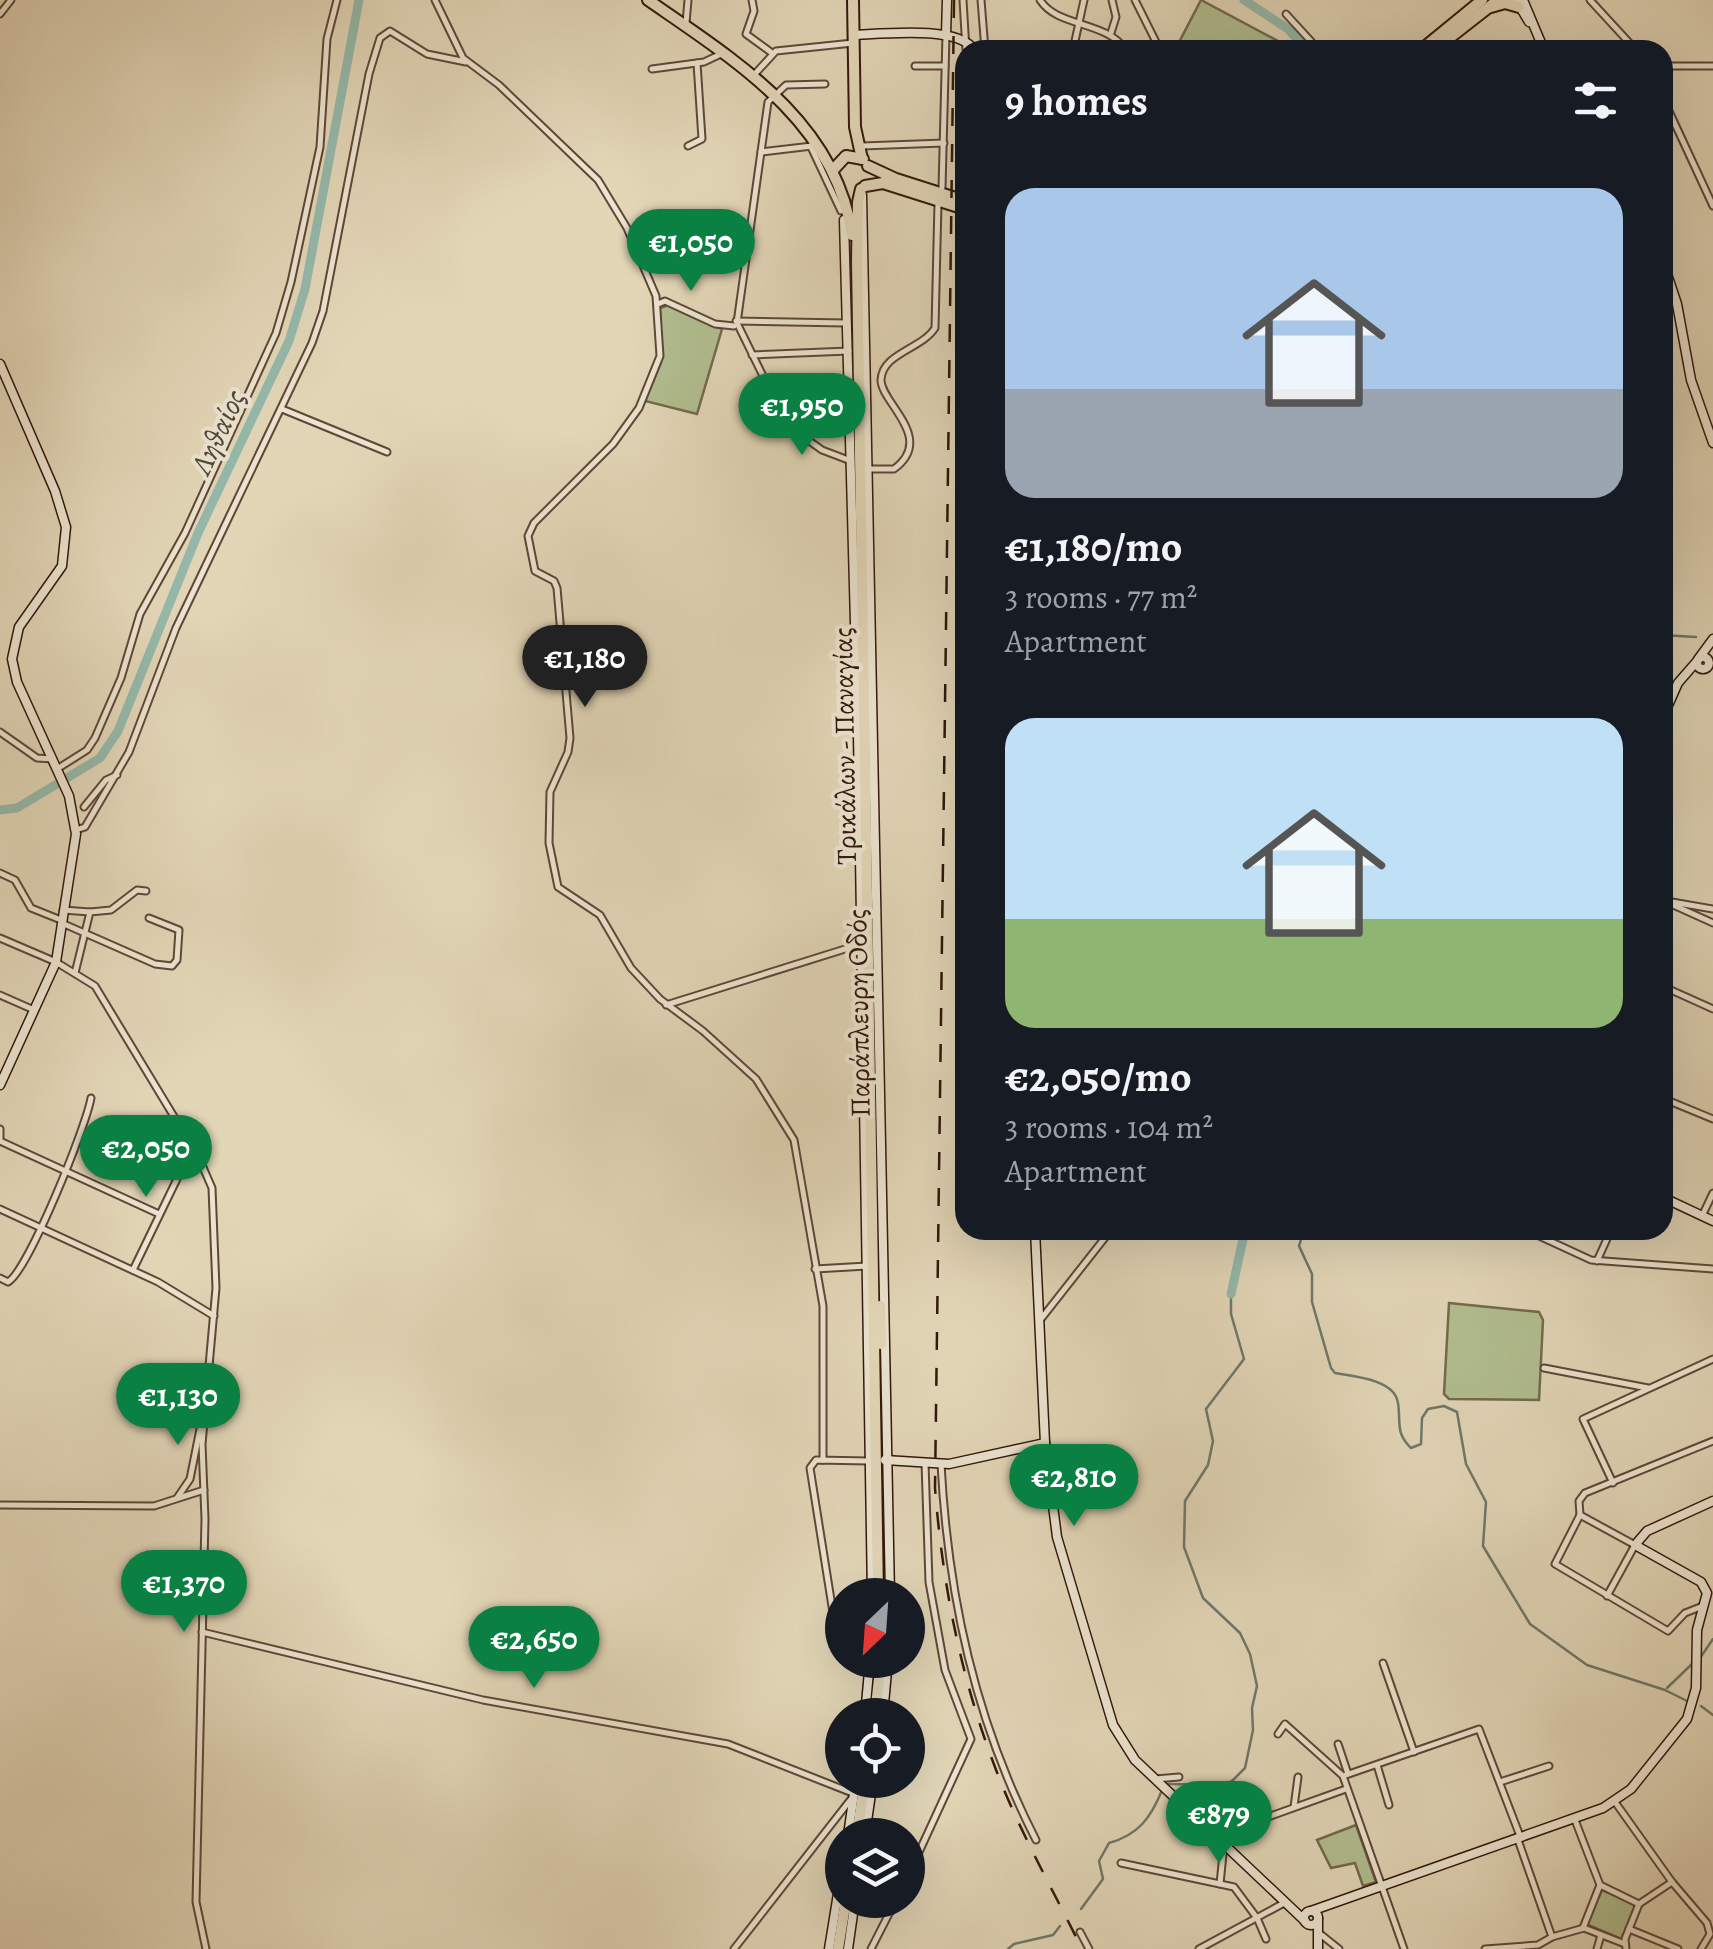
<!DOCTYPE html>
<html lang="en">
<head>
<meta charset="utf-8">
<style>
  :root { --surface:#171b24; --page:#242831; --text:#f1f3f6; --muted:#9ea1a6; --accent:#0b8043 }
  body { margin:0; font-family:Alegreya,serif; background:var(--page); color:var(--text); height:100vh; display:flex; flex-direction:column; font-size:38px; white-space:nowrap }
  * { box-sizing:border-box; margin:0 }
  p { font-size:32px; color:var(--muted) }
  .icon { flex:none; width:55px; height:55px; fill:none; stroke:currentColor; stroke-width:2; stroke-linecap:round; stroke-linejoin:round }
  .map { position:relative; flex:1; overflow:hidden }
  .details { position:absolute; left:955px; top:40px; width:718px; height:1200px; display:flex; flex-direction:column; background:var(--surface); border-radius:30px; box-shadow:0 10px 40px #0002 }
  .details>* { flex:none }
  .needle { width:65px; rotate:205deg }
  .fabs { position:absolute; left:825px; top:1578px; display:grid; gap:20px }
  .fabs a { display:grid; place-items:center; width:100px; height:100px; border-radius:50%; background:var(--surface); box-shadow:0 10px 40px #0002; font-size:50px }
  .price { position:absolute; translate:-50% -85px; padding:0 22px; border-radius:35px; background:var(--accent); color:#fff; font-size:32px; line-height:65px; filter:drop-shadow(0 2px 5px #0008) }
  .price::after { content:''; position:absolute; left:50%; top:60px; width:30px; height:22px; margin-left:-15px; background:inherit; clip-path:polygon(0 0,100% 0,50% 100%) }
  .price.active { background:#222; color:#fff }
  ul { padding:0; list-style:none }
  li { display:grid; align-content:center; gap:20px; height:530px; padding:0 50px }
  li span { display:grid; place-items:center; height:310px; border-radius:30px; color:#555 }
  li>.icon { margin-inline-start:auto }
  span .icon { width:180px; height:180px; fill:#fffc; stroke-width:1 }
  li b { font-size:42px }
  h2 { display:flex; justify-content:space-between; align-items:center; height:120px; padding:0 50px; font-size:42px }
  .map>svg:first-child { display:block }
  .green { fill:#b1be90; stroke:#726a4e; stroke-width:2.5 }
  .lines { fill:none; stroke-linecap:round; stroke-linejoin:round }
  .stream { stroke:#6d786b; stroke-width:2.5 }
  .river { stroke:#95b9ab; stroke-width:9 }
  .street-casing { stroke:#5e4737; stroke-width:9 }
  .secondary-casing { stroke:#32170c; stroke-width:11 }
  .primary-casing { stroke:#32170c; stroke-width:14 }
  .street { stroke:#ece4d0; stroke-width:5 }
  .secondary { stroke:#ece4d0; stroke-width:8 }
  .primary { stroke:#e2d6b7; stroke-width:10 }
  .rail { stroke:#32170c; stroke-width:2.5; stroke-dasharray:18 18; stroke-linecap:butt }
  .labels { text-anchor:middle; stroke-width:8; stroke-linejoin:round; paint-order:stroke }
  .street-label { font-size:28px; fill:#32170c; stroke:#ece4d0 }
  .water-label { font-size:30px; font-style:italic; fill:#50483c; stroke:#ece4d0 }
</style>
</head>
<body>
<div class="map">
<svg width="1713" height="1949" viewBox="0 0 1713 1949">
  <rect width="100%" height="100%" fill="#e2d6b7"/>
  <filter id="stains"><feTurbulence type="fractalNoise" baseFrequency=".002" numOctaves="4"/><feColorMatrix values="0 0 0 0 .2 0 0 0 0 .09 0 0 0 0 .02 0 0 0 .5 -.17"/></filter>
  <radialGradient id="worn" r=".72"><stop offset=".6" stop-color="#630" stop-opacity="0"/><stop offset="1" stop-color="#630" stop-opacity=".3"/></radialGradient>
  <!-- green -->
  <g class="green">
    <path d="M1201 0 1278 41 1273 50H1175Z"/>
    <path d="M669 305 722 329 697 414 645 401 661 362 660 308Z"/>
    <path d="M1449 1303 1539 1312 1543 1320 1539 1400 1449 1399 1444 1394Z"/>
    <path d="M1356 1825 1376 1882 1363 1886 1355 1863 1331 1868 1317 1840Z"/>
    <path d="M1602 1890 1637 1905 1621 1939 1586 1924Z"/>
  </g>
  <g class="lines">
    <!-- stream -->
    <g class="stream">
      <path d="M1662 635 1696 637"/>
      <path d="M1304 1230 1299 1246 1312 1274V1302L1331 1368 1335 1373C1352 1376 1395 1379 1398 1403 1401 1422 1395 1433 1411 1448L1421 1444 1422 1418 1428 1409 1444 1406 1457 1412 1466 1464 1486 1502 1483 1546 1530 1624 1587 1665 1665 1690 1687 1701"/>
      <path d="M1700 1658 1713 1639"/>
      <path d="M1667 1688 1693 1663"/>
      <path d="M1701 1706 1713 1715"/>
      <path d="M1166 1784 1222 1785 1232 1781 1245 1768 1253 1730 1252 1708 1257 1686 1250 1654 1240 1633 1203 1598 1184 1547 1185 1501 1208 1465 1213 1441 1206 1409 1244 1359 1231 1314V1294"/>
      <path d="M1081 1909 1103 1879 1099 1861 1109 1843C1138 1835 1151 1818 1162 1790"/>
      <path d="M1008 1949 1014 1944 1053 1935 1060 1926"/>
    </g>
    <!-- river -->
    <g class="river">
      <path d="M1244 0 1288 29 1307 50"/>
      <path d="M0 810 17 808 100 758 118 731 198 533 289 341 305 289 359 0"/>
      <path d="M1231 1294 1245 1230"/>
    </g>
    <defs>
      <g id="street">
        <path d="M435 0 463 58 499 85 598 180 627 228 656 296 660 356 639 408 613 444 534 523 528 536 535 571 554 581 557 588 570 738 568 752 550 792 549 843 558 887 600 915 631 968 660 999 703 1031 756 1079 794 1140 823 1306V1460"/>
        <path d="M752 0 754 11 746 34 772 53"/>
        <path d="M963 0 966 50"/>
        <path d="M981 0 985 50"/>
        <path d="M1040 0C1058 28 1105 20 1126 50"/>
        <path d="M1135 0 1160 50"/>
        <path d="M1590 0 1636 50"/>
        <path d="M0 14 11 0"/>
        <path d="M1286 14 1319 50"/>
        <path d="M686 23 688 0"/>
        <path d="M1111 33 1116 17 1112 0"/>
        <path d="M1073 50 1084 0"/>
        <path d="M915 66H945"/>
        <path d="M1662 66H1713"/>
        <path d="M652 69 704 62 721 54"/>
        <path d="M753 76 776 51 853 43"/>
        <path d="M965 79V102"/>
        <path d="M825 84 786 85 768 102 737 323 787 425 822 450 851 461"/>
        <path d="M1662 96 1713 206"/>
        <path d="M688 146 702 139 697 63"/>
        <path d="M862 146 944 143"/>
        <path d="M811 147 841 211"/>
        <path d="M761 152 812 146"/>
        <path d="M942 188 946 35"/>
        <path d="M658 304 665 301 715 324 734 326"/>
        <path d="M736 321 845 323"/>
        <path d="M752 355 849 351"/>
        <path d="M282 409 387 452"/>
        <path d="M869 469H894C936 438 881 403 881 380 882 353 922 349 935 328L938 203"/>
        <path d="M0 732 37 758 53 759"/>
        <path d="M57 769 87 750 95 738 121 678 140 614 185 533 276 333 291 282 320 147 327 39 337 0"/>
        <path d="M84 807 106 780 117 775"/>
        <path d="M76 830 85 827 129 752 176 628 312 343 323 311 369 74 380 38 390 31 427 54 466 62"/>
        <path d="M0 873 15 880 31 908 61 920"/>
        <path d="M1662 900 1713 923"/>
        <path d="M1672 902 1713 909"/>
        <path d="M63 910 90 912"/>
        <path d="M64 924 155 964 172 966 177 960 179 930 149 918"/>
        <path d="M0 938 56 962 95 986 199 1158 212 1188 216 1288 202 1444 205 1519 196 1902 206 1949"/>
        <path d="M75 973 90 912 111 910 137 890 146 891"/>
        <path d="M1662 986 1713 1009"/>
        <path d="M0 995 34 1010"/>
        <path d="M666 1005 861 944"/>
        <path d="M1662 1098 1713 1119"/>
        <path d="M0 1129V1141"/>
        <path d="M0 1141 159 1214"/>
        <path d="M0 1209 158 1282 214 1316"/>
        <path d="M1702 1216 1713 1193"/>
        <path d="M1526 1230 1591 1260 1713 1269"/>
        <path d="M1597 1261 1611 1230"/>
        <path d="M815 1269 867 1266"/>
        <path d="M133 1270 192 1148"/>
        <path d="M0 1278 8 1282C28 1271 86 1127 91 1098"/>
        <path d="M1041 1319 1111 1230"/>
        <path d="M1544 1368 1648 1388"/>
        <path d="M941 1464C948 1596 975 1721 1036 1840"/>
        <path d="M1613 1483 1583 1419 1713 1359"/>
        <path d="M177 1498 190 1479 202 1419"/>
        <path d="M0 1505 154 1506 204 1490"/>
        <path d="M1580 1515 1635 1545 1607 1596"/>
        <path d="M1703 1606 1685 1613 1668 1631 1555 1564 1580 1515 1579 1501 1585 1493 1713 1441"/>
        <path d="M202 1632 483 1700 728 1744 855 1794 734 1949"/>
        <path d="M838 1644 810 1468 816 1460 869 1461"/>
        <path d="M1383 1663 1414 1752"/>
        <path d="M1278 1734 1285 1724 1343 1776 1404 1949"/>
        <path d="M1338 1744 1348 1774"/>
        <path d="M1377 1765 1389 1805"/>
        <path d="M1343 1776 1479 1729 1520 1836"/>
        <path d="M1155 1779 1179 1777"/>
        <path d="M1500 1782 1549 1766"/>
        <path d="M1615 1802 1672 1882 1707 1923 1710 1934 1701 1949"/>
        <path d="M1294 1807 1298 1777"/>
        <path d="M1198 1818 1220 1801"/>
        <path d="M1575 1820 1600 1885 1639 1904 1625 1939 1626 1949"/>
        <path d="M1215 1836 1346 1789"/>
        <path d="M1121 1863 1234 1887 1257 1918 1266 1939"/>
        <path d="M908 1876 971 1739 945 1670 929 1582 925 1463"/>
        <path d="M1220 1884 1224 1844"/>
        <path d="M1639 1904 1672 1882"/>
        <path d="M1583 1928 1600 1885"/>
        <path d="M1629 1929 1678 1949"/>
        <path d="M1080 1932 1089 1949"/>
        <path d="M1319 1933 1339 1949"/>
        <path d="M1552 1937 1584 1928 1625 1944"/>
        <path d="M871 1949 896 1900"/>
        <path d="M1199 1949 1284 1903"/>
        <path d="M1485 1949 1538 1945 1552 1937 1517 1837"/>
        <path d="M1597 1949 1601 1935"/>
      </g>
      <g id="secondary">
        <path d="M1516 0 1529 22"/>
        <path d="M1523 0 1544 50"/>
        <path d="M853 35C881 34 959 25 974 50"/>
        <path d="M946 35 947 0"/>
        <path d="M862 195 890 1595"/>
        <path d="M849 220H844L858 733 872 1595"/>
        <path d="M1662 259 1677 304 1691 380 1713 443"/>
        <path d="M0 364 55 491 66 527 62 566 19 627 12 659 17 682 69 796 76 834 56 962 0 1085"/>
        <circle cx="1703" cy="663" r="6"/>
        <path d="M1699 658 1713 639"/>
        <path d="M1662 719 1678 683 1698 660"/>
        <path d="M1662 1197 1713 1221"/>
        <path d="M1035 1230 1045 1443 1057 1537 1113 1725 1135 1760 1305 1921"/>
        <path d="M885 1460 949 1464 1045 1443"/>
        <path d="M865 1715 870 1660"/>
        <path d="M883 1715 888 1660"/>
        <path d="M848 1835 856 1780"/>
        <path d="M865 1835 873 1780"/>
        <circle cx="1311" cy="1918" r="7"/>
        <path d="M1311 1911 1603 1808 1631 1789 1687 1719 1696 1688 1697 1630 1707 1593 1701 1582 1635 1545 1647 1531 1713 1501"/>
        <path d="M1318 1919V1949"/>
        <path d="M829 1949 842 1869"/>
        <path d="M848 1949 855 1900"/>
      </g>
      <g id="primary">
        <path d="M648 0C736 61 836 122 852 235"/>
        <path d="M853 0 855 127 862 159"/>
        <path d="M1491 7 1505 3 1519 7"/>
        <path d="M1421 50 1482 0"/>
        <path d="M1434 50 1498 0"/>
        <path d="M868 166 896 179 965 201"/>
        <path d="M833 170 846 156 863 159"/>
        <path d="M865 186 883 183 965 209"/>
        <path d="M861 189 858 202 857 261 878 1595"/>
        <path d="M880 1306 881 1344"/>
        <path d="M875 1715 881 1660"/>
        <path d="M857 1835 865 1780"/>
        <path d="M838 1949 846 1900"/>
      </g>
    </defs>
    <!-- street casing -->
    <use href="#street" class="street-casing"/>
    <!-- secondary casing -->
    <use href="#secondary" class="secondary-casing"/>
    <!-- primary casing -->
    <use href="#primary" class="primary-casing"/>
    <!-- street -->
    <use href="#street" class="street"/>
    <!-- secondary -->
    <use href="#secondary" class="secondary"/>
    <!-- primary -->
    <use href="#primary" class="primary"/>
    <!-- rail -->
    <path class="rail" d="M954 0 935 1488C943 1591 963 1689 1002 1785 1025 1841 1055 1894 1082 1949"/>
  </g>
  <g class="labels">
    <!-- street labels -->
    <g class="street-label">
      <text transform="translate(844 746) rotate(-91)" y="10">Τρικάλων - Παναγίας</text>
      <text transform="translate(858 1013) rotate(-91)" y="10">Παράπλευρη Οδός</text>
    </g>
    <!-- water labels -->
    <g class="water-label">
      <text transform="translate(218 432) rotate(-65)" y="10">Ληθαίος</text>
    </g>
  </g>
  <rect width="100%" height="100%" filter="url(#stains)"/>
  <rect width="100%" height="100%" fill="url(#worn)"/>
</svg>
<div class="fabs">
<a><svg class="needle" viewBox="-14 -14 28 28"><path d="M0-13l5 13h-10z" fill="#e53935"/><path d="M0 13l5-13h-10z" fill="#9ea1a6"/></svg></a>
<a><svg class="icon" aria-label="locate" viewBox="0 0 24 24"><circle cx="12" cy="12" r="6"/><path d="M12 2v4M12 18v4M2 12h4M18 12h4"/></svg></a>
<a><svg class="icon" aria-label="layers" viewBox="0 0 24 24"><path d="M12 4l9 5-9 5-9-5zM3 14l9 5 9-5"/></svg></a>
</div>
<b class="price" style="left:691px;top:294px">€1,050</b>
<b class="price" style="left:802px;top:458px">€1,950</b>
<b class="price active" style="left:585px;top:710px">€1,180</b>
<b class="price" style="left:146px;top:1200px">€2,050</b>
<b class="price" style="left:178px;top:1448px">€1,130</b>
<b class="price" style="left:1074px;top:1529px">€2,810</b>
<b class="price" style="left:184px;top:1635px">€1,370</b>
<b class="price" style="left:534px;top:1691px">€2,650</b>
<b class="price" style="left:1219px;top:1866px">€879</b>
<section class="details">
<h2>9 homes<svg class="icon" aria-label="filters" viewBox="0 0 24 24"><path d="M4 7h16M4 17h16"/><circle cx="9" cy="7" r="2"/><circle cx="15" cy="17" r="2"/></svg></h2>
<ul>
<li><span style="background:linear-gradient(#a9c7e8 65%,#9aa5b1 0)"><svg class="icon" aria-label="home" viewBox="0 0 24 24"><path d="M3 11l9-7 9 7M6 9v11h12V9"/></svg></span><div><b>€1,180/mo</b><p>3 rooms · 77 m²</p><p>Apartment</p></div></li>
<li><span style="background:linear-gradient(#bfe0f5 65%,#8fb573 0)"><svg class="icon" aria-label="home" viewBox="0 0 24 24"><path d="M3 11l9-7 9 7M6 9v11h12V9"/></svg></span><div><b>€2,050/mo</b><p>3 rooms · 104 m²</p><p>Apartment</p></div></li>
</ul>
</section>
</div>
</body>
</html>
